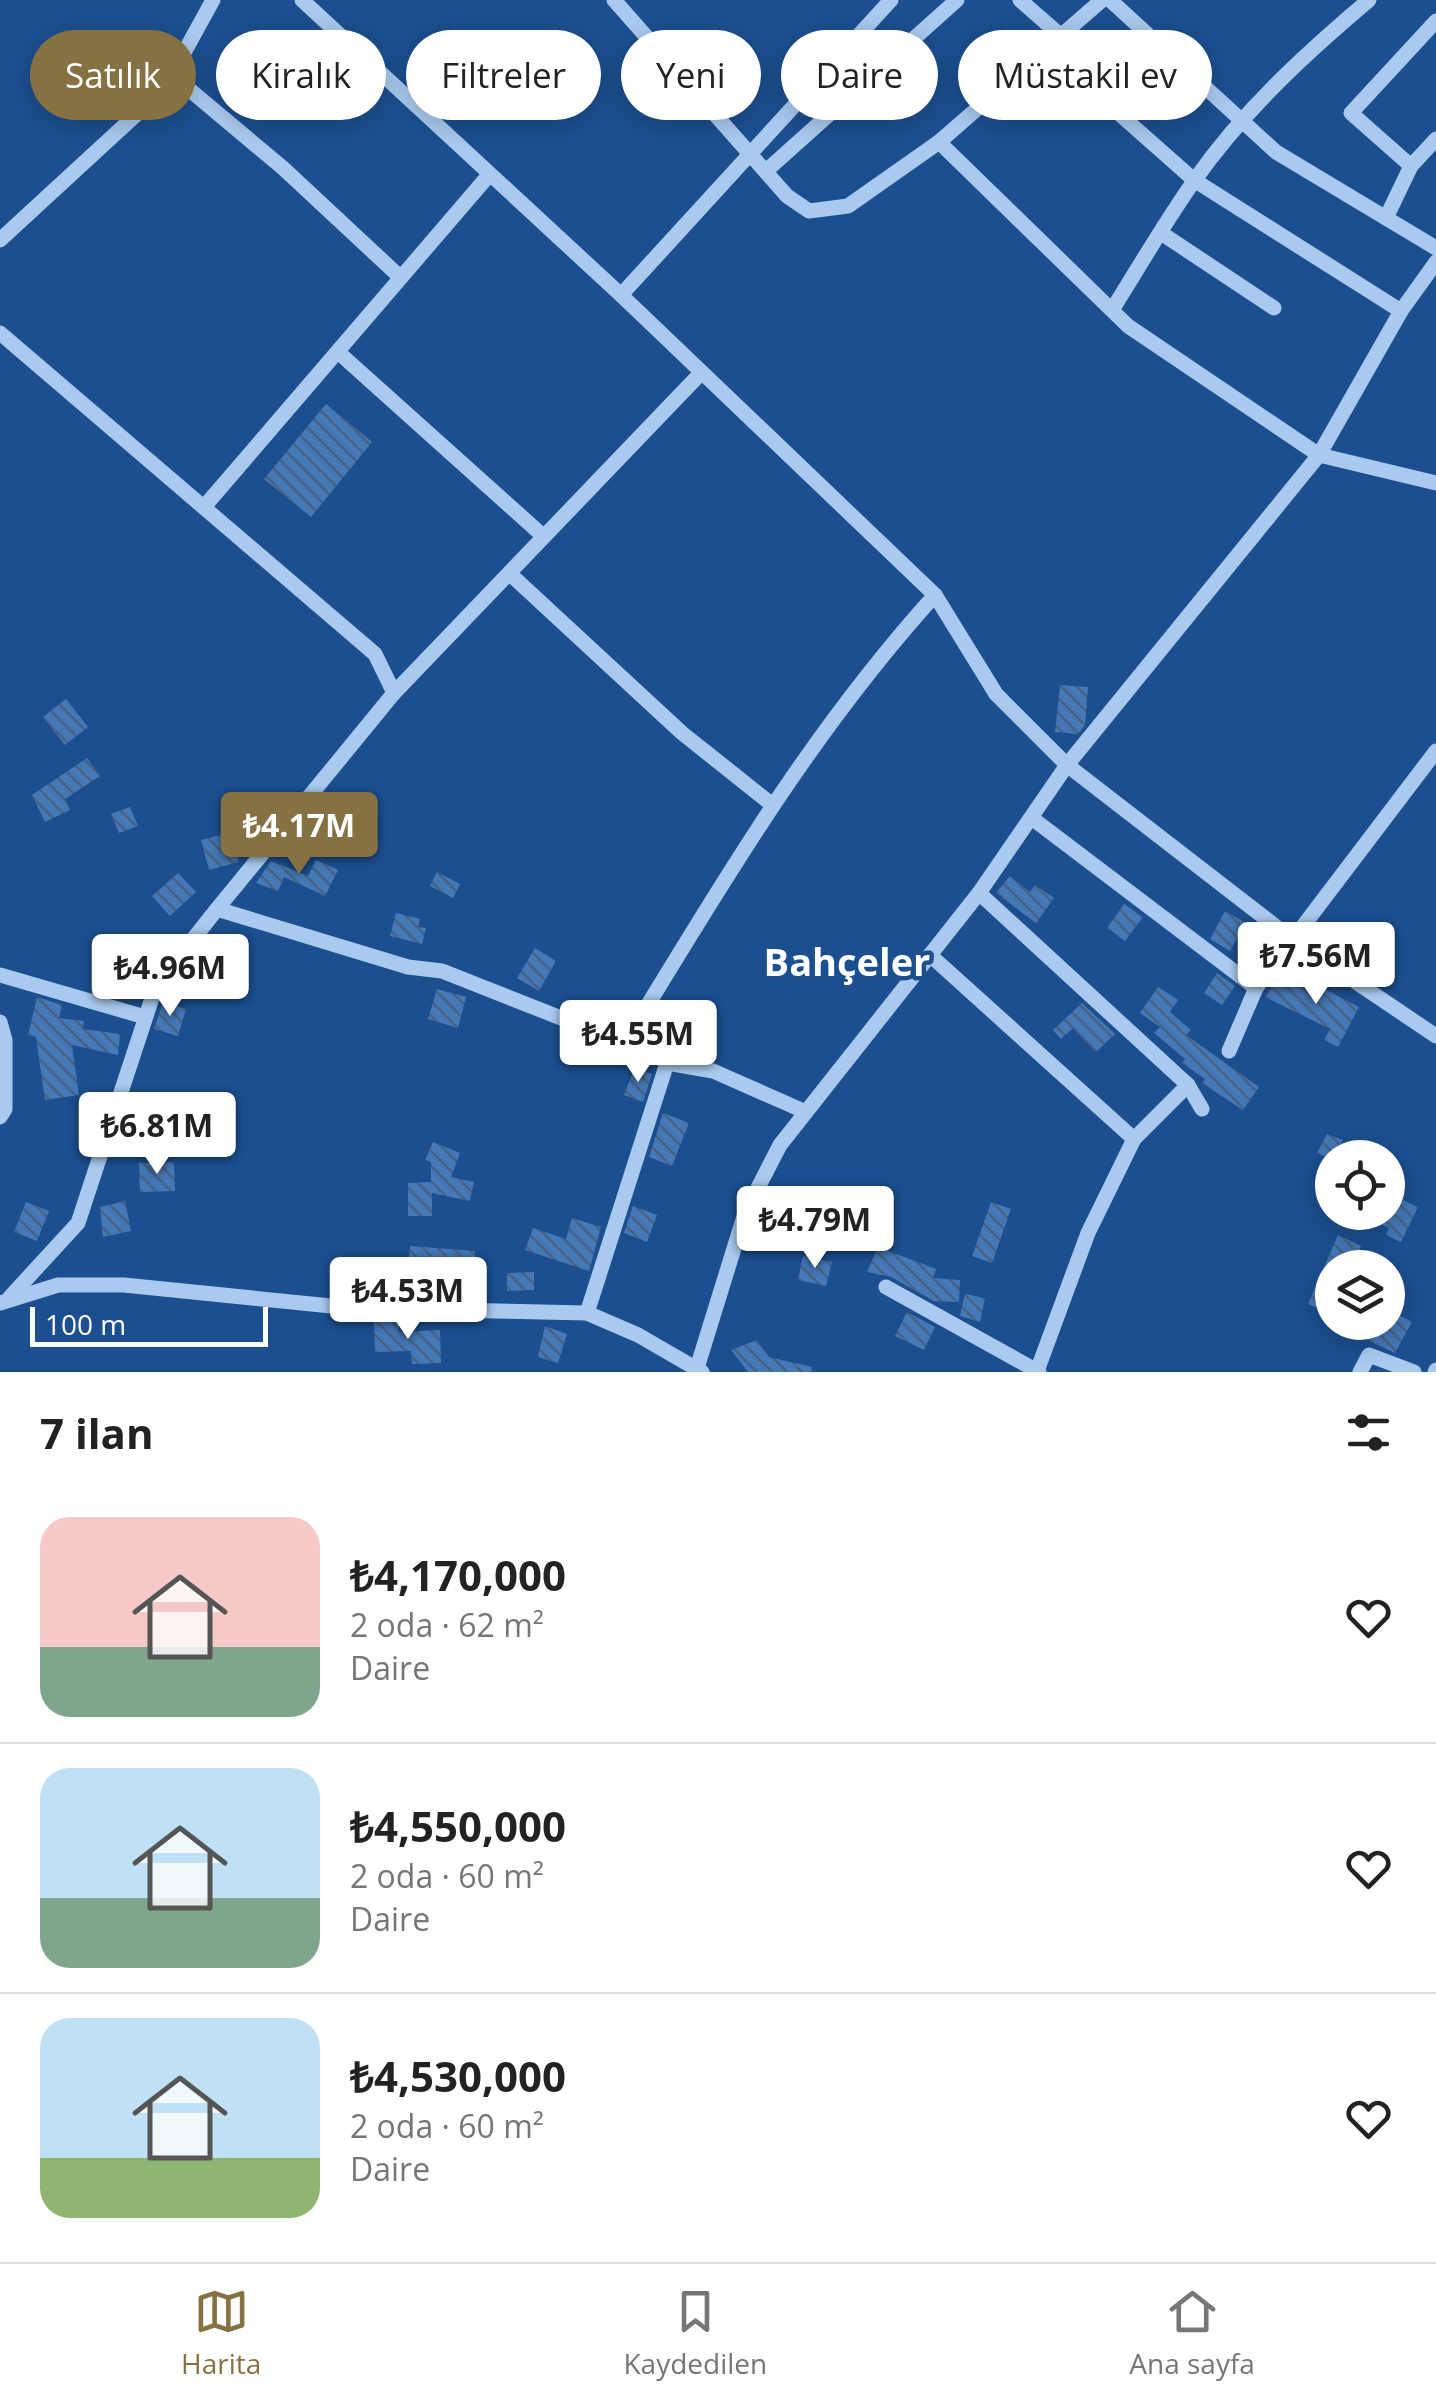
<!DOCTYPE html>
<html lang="tr">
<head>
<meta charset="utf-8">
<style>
  :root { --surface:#fff; --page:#f6f6f6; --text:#222; --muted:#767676; --line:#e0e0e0; --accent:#857141 }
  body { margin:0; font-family:"Open Sans",sans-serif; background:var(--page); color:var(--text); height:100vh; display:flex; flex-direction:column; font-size:38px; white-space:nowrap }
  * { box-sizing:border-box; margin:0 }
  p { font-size:32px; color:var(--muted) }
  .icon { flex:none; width:55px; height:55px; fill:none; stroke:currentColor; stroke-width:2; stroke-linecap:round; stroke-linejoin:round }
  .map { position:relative; height:1372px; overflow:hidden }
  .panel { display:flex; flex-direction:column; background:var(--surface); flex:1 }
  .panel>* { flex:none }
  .guide { position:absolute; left:30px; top:30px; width:1378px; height:90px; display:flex; gap:20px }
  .tools { position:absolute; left:1315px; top:1140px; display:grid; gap:20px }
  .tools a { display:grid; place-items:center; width:90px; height:90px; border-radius:50%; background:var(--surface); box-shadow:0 5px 25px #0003; font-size:50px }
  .scale { position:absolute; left:30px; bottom:25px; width:238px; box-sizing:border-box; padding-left:10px; border:5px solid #fff; border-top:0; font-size:28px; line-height:35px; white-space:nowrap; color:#fff; -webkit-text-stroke:8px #1b4f8f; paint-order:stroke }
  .price { position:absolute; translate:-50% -85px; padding:0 22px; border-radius:10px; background:#fff; color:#222; font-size:32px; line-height:65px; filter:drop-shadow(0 2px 5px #0008) }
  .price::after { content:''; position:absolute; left:50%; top:60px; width:30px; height:22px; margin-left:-15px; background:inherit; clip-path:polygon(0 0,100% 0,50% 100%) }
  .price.active { background:var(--accent); color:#fff }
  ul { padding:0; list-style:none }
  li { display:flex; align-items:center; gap:30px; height:250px; padding:0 40px }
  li+li { border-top:2px solid var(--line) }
  li span { display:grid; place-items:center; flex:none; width:280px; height:200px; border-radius:30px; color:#555 }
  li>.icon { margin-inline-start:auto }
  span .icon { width:120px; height:120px; fill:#fffc; stroke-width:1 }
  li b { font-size:42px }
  h2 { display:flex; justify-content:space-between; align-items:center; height:120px; padding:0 40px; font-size:42px }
  .pill { padding:0 35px; border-radius:45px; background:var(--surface); box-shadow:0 5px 25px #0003; font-size:35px; line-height:90px }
  .pill.active { background:var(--accent); color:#fff }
  .tabs { display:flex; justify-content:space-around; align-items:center; height:140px; border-top:2px solid var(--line); background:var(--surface); font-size:28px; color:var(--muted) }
  .tabs a { display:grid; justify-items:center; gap:5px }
  .tabs .active { color:var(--accent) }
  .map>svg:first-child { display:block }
  .building { fill:url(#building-back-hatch) }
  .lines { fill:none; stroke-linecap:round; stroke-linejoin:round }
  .minor { stroke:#a9c9ee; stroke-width:15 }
  .labels { text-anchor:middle; stroke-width:9; stroke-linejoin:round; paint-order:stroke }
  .district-label { font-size:38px; font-weight:bold; fill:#fff; stroke:#1b4f8f }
</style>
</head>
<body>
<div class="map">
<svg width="1436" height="1372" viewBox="0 0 1436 1372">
  <defs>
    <pattern id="building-back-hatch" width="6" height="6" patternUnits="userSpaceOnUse" patternTransform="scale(2.5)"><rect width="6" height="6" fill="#4478b7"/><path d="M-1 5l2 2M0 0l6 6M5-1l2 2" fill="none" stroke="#486282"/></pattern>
  </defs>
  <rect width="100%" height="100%" fill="#1b4f8f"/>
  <!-- building -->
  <g class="building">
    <path d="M326 404 372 442 311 517 264 479Z"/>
    <path d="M1060 685 1088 687 1085 725 1078 734 1055 732Z"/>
    <path d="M66 699 88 727 65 745 43 717Z"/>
    <path d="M87 758 100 776 65 799 70 810 45 822 32 795Z"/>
    <path d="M130 807 138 826 119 833 111 814Z"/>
    <path d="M232 832 239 862 209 870 201 840Z"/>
    <path d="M316 860 338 870 325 896 284 877 278 891 256 883 271 861 308 876Z"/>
    <path d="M437 872 460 884 453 898 430 886Z"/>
    <path d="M178 873 196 892 170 916 152 896Z"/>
    <path d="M1010 876 1030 892 1035 885 1054 898 1036 923 996 893Z"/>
    <path d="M1124 904 1143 917 1125 941 1107 928Z"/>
    <path d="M1225 911 1246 923 1230 951 1210 939Z"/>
    <path d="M396 913 420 919 418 927 426 928 422 944 390 936Z"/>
    <path d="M535 948 556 961 539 991 517 978Z"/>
    <path d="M118 950 137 958 129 978 110 971Z"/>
    <path d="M223 967 246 973 242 989 219 983Z"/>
    <path d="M1217 973 1235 986 1222 1005 1204 993Z"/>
    <path d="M1281 974 1313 993 1317 985 1359 1007 1338 1047 1324 1040 1330 1029 1265 997Z"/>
    <path d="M1158 987 1178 1000 1170 1012 1191 1030 1186 1035 1259 1087 1243 1110 1202 1083 1205 1079 1182 1063 1185 1059 1154 1033 1160 1027 1140 1013Z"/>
    <path d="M437 989 466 997 458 1028 428 1019Z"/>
    <path d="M37 997 62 1005 59 1018 84 1021 83 1029 120 1034 118 1055 72 1045 79 1095 45 1100 36 1037 28 1035Z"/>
    <path d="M163 1002 186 1009 178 1036 154 1029Z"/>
    <path d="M1082 1003 1115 1034 1096 1052 1073 1028 1061 1039 1053 1030Z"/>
    <path d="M635 1067 652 1074 643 1102 624 1095Z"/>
    <path d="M663 1113 689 1123 672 1166 649 1157Z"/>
    <path d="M1327 1134 1343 1140 1332 1160 1317 1153Z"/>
    <path d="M433 1142 460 1153 451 1177 474 1182 470 1201 432 1193V1216H408V1183L431 1182V1162L425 1160Z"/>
    <path d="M174 1162 175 1191 140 1192 139 1163Z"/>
    <path d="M1403 1200 1418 1207 1401 1242 1386 1235 1389 1228 1354 1212H1397Z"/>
    <path d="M125 1201 131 1231 103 1237 100 1207Z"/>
    <path d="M26 1202 49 1211 37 1241 14 1232Z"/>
    <path d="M991 1202 1011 1209 992 1263 972 1256Z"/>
    <path d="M633 1206 657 1215 647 1242 624 1233Z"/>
    <path d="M572 1218 601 1227 589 1271 525 1250 533 1228 566 1239Z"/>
    <path d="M1338 1235 1361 1246 1351 1268H1332L1328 1312 1308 1304Z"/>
    <path d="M410 1246 475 1251V1277L408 1274Z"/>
    <path d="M878 1247 936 1269 933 1278 960 1280 959 1302 934 1301 891 1277 867 1272Z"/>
    <path d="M803 1256 832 1262 826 1286 798 1280Z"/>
    <path d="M534 1272V1290L507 1291V1273Z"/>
    <path d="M965 1294 985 1298 980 1322 960 1316Z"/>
    <path d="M1388 1309 1412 1322 1395 1353 1369 1341 1379 1322H1388Z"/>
    <path d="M907 1312 935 1327 924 1350 895 1336Z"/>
    <path d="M374 1320H399V1332L440 1330 441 1363 412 1364 411 1351 375 1352Z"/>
    <path d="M545 1326 567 1334 558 1363 538 1357Z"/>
    <path d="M757 1340 769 1357 812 1367 811 1372H748L731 1350Z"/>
  </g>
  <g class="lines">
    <!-- minor -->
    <g class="minor">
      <path d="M302 0 621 295 935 595 996 694 1067 765 1292 939 1436 1036"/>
      <path d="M614 0 787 196 809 211 848 206 939 142 1102 0"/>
      <path d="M1020 0 1061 36"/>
      <path d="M1110 0 1276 152 1436 248"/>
      <path d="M1046 49 1194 180 1401 311"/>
      <path d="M172 75 283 168 400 277"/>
      <path d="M939 142 1128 326 1319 455 1436 483"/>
      <path d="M1411 166 1351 113 1436 21"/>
      <path d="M766 171 957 0"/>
      <path d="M1386 218 1411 166 1436 139"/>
      <path d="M1161 233 1274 308"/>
      <path d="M0 240 164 89 213 0"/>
      <path d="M621 295 891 0"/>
      <path d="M1112 310C1139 267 1165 222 1194 181 1243 111 1304 55 1369 0"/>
      <path d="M0 333 375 654 394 693 217 909"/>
      <path d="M338 352 542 535"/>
      <path d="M204 507 489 175"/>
      <path d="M510 574 682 733 770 803"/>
      <path d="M394 693 700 374"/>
      <path d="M1033 819 1256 988 1229 1051"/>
      <path d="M979 893 1188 1085 1202 1109"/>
      <path d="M930 955 1134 1139"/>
      <path d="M0 975 145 1017"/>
      <path d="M1256 988 1436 751"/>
      <path d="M0 1022 5 1040V1109L0 1117"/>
      <path d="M629 1036C724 880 812 731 935 595"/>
      <path d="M886 1287 1039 1372"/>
      <path d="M10 1297 78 1223 156 986 217 909 408 967 442 971 599 1033 629 1036 667 1063 713 1071 806 1112"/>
      <path d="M0 1303 58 1285H124L351 1308 587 1313 638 1335 702 1372"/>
      <path d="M587 1313 667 1063"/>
      <path d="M697 1368 745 1213 780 1145 979 893 1067 765 1319 455 1401 311 1436 262"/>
      <path d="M1037 1371 1088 1233 1134 1139 1188 1085"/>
      <path d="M1360 1372 1369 1355 1414 1372"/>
      <path d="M1435 1372 1436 1370"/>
    </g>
  </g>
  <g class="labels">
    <!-- district labels -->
    <g class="district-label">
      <text x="847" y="976">Bahçeler</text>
    </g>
  </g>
</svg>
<div class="tools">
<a><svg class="icon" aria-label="locate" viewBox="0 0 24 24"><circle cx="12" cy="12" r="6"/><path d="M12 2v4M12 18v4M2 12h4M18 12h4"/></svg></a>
<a><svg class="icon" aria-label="layers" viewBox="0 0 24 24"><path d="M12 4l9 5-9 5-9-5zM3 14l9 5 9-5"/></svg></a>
</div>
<div class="scale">100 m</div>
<b class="price active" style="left:299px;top:877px">₺4.17M</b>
<b class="price" style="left:1316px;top:1007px">₺7.56M</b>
<b class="price" style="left:170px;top:1019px">₺4.96M</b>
<b class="price" style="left:638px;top:1085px">₺4.55M</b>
<b class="price" style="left:157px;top:1177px">₺6.81M</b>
<b class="price" style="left:815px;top:1271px">₺4.79M</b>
<b class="price" style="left:408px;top:1342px">₺4.53M</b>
<div class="guide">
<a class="pill active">Satılık</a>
<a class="pill">Kiralık</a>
<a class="pill">Filtreler</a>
<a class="pill">Yeni</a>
<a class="pill">Daire</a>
<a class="pill">Müstakil ev</a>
</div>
</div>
<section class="panel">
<h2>7 ilan<svg class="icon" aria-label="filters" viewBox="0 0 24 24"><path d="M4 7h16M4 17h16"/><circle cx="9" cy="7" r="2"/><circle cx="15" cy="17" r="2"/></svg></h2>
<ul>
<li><span style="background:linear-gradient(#f6c9c9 65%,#7fa58c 0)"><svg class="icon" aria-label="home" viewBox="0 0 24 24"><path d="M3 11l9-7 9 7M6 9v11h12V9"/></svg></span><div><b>₺4,170,000</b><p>2 oda · 62 m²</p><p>Daire</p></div><svg class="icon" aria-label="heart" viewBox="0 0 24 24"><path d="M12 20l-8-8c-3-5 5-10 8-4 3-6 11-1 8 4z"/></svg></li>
<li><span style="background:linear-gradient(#bfe0f5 65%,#7fa58c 0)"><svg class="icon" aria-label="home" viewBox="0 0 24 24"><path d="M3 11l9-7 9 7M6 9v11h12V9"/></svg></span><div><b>₺4,550,000</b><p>2 oda · 60 m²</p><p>Daire</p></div><svg class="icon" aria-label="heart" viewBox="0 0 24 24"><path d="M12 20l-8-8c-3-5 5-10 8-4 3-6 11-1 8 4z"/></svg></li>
<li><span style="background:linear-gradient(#bfe0f5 70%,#8fb573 0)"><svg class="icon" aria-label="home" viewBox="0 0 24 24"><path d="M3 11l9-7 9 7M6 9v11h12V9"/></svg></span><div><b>₺4,530,000</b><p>2 oda · 60 m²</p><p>Daire</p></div><svg class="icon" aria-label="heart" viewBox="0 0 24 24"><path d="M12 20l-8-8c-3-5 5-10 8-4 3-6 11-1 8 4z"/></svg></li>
</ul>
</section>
<nav class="tabs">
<a class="active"><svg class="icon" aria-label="map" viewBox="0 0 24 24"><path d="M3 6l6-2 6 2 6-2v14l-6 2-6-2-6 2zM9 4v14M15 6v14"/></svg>Harita</a>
<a><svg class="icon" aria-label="saved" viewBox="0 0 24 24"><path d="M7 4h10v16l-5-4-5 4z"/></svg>Kaydedilen</a>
<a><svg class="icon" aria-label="home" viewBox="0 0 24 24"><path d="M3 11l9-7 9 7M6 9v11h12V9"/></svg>Ana sayfa</a>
</nav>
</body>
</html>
